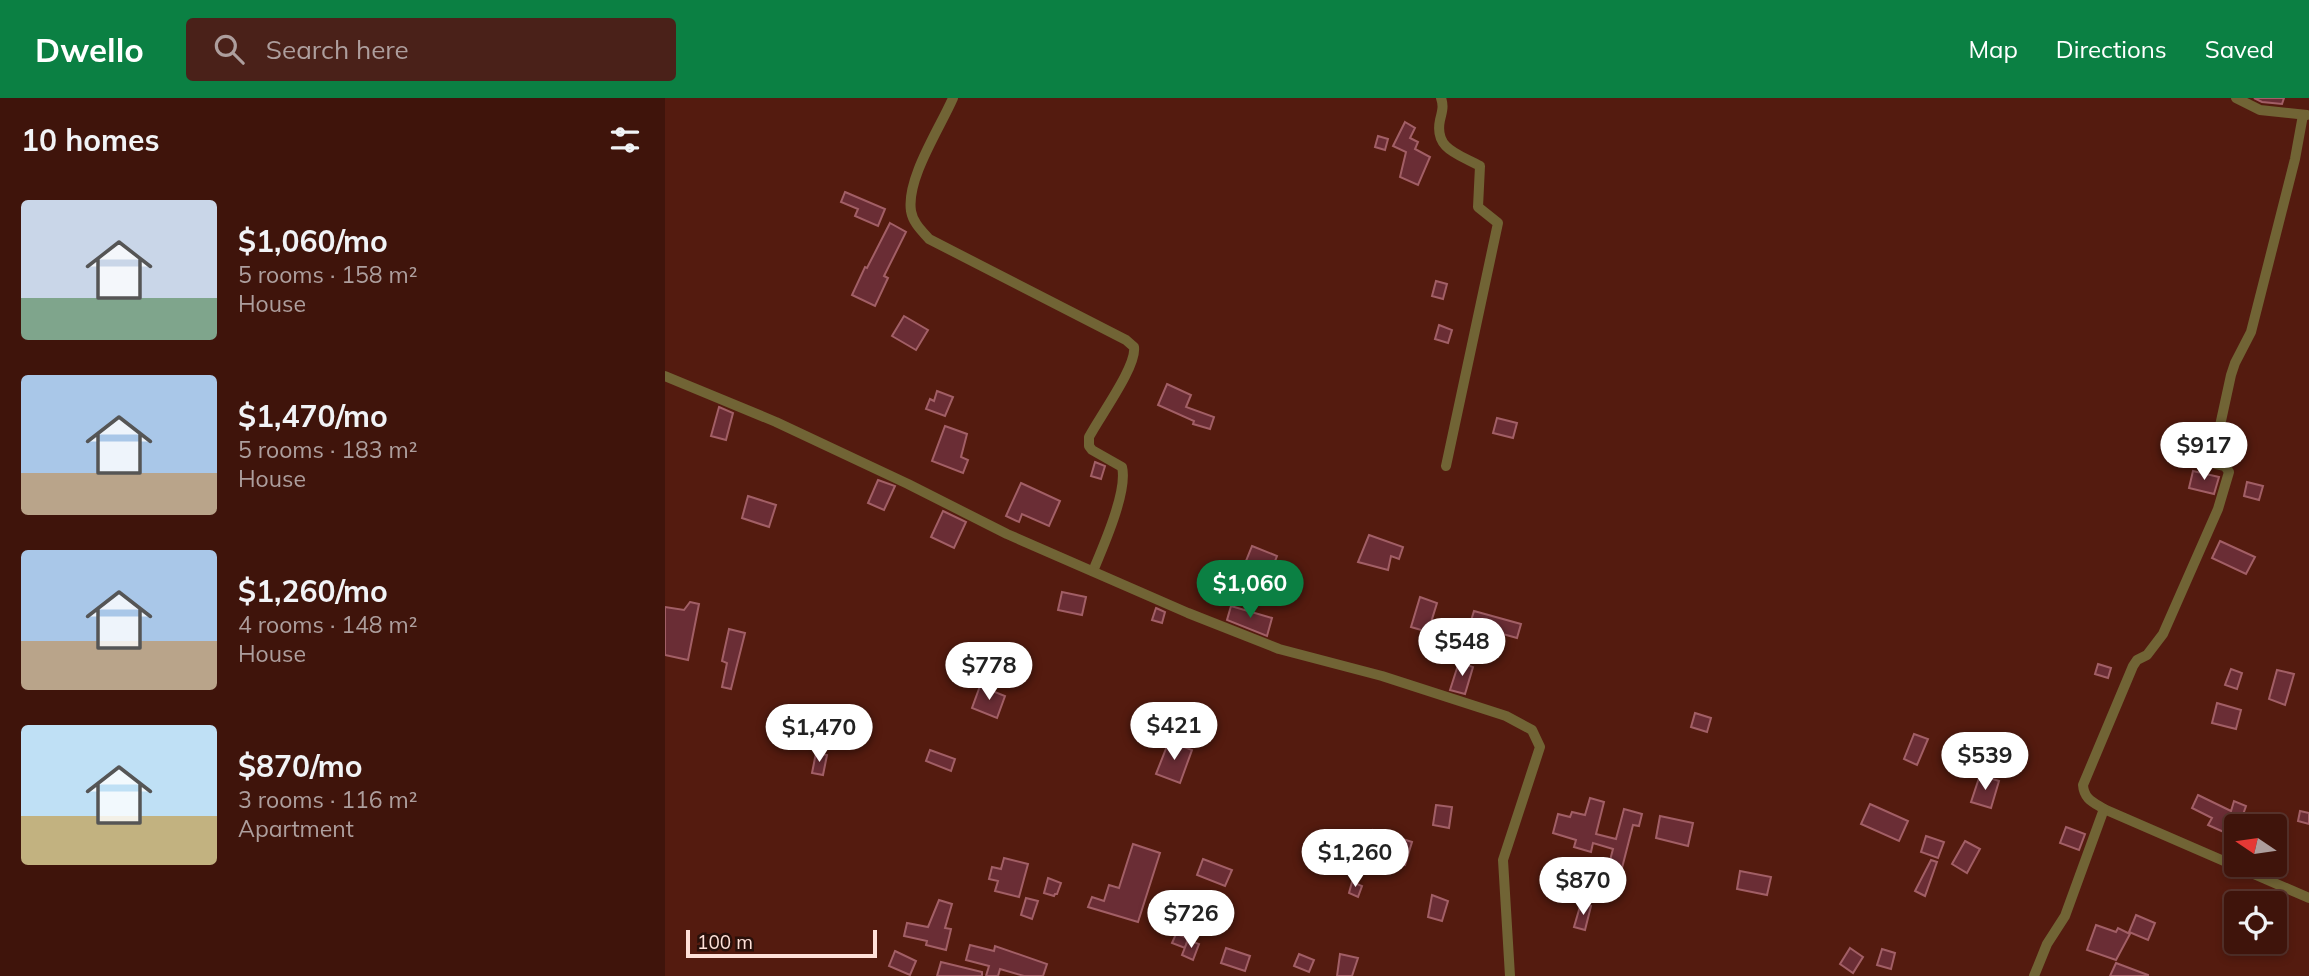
<!DOCTYPE html>
<html lang="en">
<head>
<meta charset="utf-8">
<style>
  :root { --surface:#3f140b; --page:#4a2119; --text:#f1f3f6; --muted:#ad9e9d; --line:#58332c; --accent:#0b8043 }
  body { margin:0; font-family:Mulish,sans-serif; background:var(--page); color:var(--text); height:100vh; display:flex; flex-direction:column; font-size:26px; white-space:nowrap }
  * { box-sizing:border-box; margin:0 }
  p { font-size:23px; color:var(--muted) }
  .icon { flex:none; width:38px; height:38px; fill:none; stroke:currentColor; stroke-width:2; stroke-linecap:round; stroke-linejoin:round }
  .map { position:relative; flex:1; overflow:hidden }
  .sheet { display:flex; flex-direction:column; background:var(--surface); width:665px }
  .sheet>* { flex:none }
  .needle { width:46px; rotate:283deg }
  .tools { position:absolute; left:1559px; top:716px; display:grid; gap:14px }
  .tools a { display:grid; place-items:center; width:63px; height:63px; border-radius:7px; background:var(--surface); box-shadow:0 4px 10px #0003,0 0 0 2px var(--line); font-size:35px }
  .scale { position:absolute; left:21px; bottom:18px; width:191px; box-sizing:border-box; padding-left:7px; border:4px solid #ffe1d9; border-top:0; font-size:19px; line-height:24px; white-space:nowrap; color:#ffe1d9; -webkit-text-stroke:5px #29100a; paint-order:stroke }
  .price { position:absolute; translate:-50% -60px; padding:0 16px; border-radius:24px; background:#fff; color:#222; font-size:23px; line-height:46px; filter:drop-shadow(0 2px 4px #0008) }
  .price::after { content:''; position:absolute; left:50%; top:42px; width:21px; height:16px; margin-left:-10px; background:inherit; clip-path:polygon(0 0,100% 0,50% 100%) }
  .price.current { background:var(--accent); color:#fff }
  ul { padding:0; list-style:none }
  li { display:flex; align-items:center; gap:21px; height:175px; padding:0 21px }
  li span { display:grid; place-items:center; flex:none; width:196px; height:140px; border-radius:7px; color:#555 }
  li>.icon { margin-inline-start:auto }
  span .icon { width:84px; height:84px; fill:#fffc; stroke-width:1 }
  li b { font-size:30px }
  h2 { display:flex; justify-content:space-between; align-items:center; height:84px; padding:0 21px; font-size:30px }
  header { display:flex; align-items:center; gap:42px; box-sizing:border-box; height:98px; padding:0 35px; background:var(--accent); color:#fff }
  header strong { font-size:33px }
  nav { display:flex; gap:38px; margin-inline-start:auto; font-size:24px }
  .search { width:490px; height:63px; background:var(--page); display:flex; align-items:center; gap:18px; box-sizing:border-box; padding:0 24px; border-radius:7px; color:var(--muted); font-size:26px }
  main { display:flex; flex:1; min-height:0 }
  .map>svg:first-child { display:block }
  .building { fill:#6a2d35; stroke:#a25f66; stroke-width:2 }
  .lines { fill:none; stroke-linecap:round; stroke-linejoin:round }
  .street { stroke:#716435; stroke-width:10 }
</style>
</head>
<body>
<header>
<strong>Dwello</strong>
<div class="search"><svg class="icon" aria-label="search" viewBox="0 0 24 24"><circle cx="10" cy="10" r="6"/><path d="M15 15l6 6"/></svg>Search here</div>
<nav><a>Map</a><a>Directions</a><a>Saved</a></nav>
</header>
<main>
<section class="sheet">
<h2>10 homes<svg class="icon" aria-label="filters" viewBox="0 0 24 24"><path d="M4 7h16M4 17h16"/><circle cx="9" cy="7" r="2"/><circle cx="15" cy="17" r="2"/></svg></h2>
<ul>
<li><span style="background:linear-gradient(#c9d6e8 70%,#7fa58c 0)"><svg class="icon" aria-label="home" viewBox="0 0 24 24"><path d="M3 11l9-7 9 7M6 9v11h12V9"/></svg></span><div><b>$1,060/mo</b><p>5 rooms · 158 m²</p><p>House</p></div></li>
<li><span style="background:linear-gradient(#a9c7e8 70%,#b9a48a 0)"><svg class="icon" aria-label="home" viewBox="0 0 24 24"><path d="M3 11l9-7 9 7M6 9v11h12V9"/></svg></span><div><b>$1,470/mo</b><p>5 rooms · 183 m²</p><p>House</p></div></li>
<li><span style="background:linear-gradient(#a9c7e8 65%,#b9a48a 0)"><svg class="icon" aria-label="home" viewBox="0 0 24 24"><path d="M3 11l9-7 9 7M6 9v11h12V9"/></svg></span><div><b>$1,260/mo</b><p>4 rooms · 148 m²</p><p>House</p></div></li>
<li><span style="background:linear-gradient(#bfe0f5 65%,#c2b280 0)"><svg class="icon" aria-label="home" viewBox="0 0 24 24"><path d="M3 11l9-7 9 7M6 9v11h12V9"/></svg></span><div><b>$870/mo</b><p>3 rooms · 116 m²</p><p>Apartment</p></div></li>
</ul>
</section>
<div class="map">
<svg width="1644" height="878" viewBox="0 0 1644 878">
  <rect width="100%" height="100%" fill="#541b0f"/>
  <!-- building -->
  <g class="building">
    <path d="M1589 0H1619L1617 6 1597 4Z"/>
    <path d="M740 24 750 30 745 40 753 44 750 51 765 59 753 87 735 79 741 54 728 48Z"/>
    <path d="M713 38 723 41 720 52 710 49Z"/>
    <path d="M180 94 220 111 213 128 190 118 193 111 176 104Z"/>
    <path d="M225 125 241 134 219 178 223 180 210 208 187 197 200 169 202 170Z"/>
    <path d="M771 183 782 186 778 201 767 198Z"/>
    <path d="M239 218 263 232 251 252 227 238Z"/>
    <path d="M774 227 787 232 783 245 770 241Z"/>
    <path d="M502 286 526 297 521 309 549 319 545 331 528 326 529 323 493 307Z"/>
    <path d="M272 293 288 299 280 318 261 311 265 301 269 303Z"/>
    <path d="M54 309 68 315 61 342 46 338Z"/>
    <path d="M832 320 852 325 848 340 828 335Z"/>
    <path d="M280 328 302 336 296 359 303 362 298 375 267 363Z"/>
    <path d="M430 364 440 368 436 381 426 378Z"/>
    <path d="M1528 373 1554 379 1549 396 1524 390Z"/>
    <path d="M213 382 230 388 219 412 203 405Z"/>
    <path d="M1582 384 1598 388 1594 402 1579 398Z"/>
    <path d="M356 385 395 403 384 428 357 416 354 424 341 418Z"/>
    <path d="M83 398 111 407 104 429 77 420Z"/>
    <path d="M278 413 301 424 289 450 266 439Z"/>
    <path d="M704 437 738 449 734 461 726 458 723 472 693 464Z"/>
    <path d="M1555 443 1590 459 1581 476 1547 460Z"/>
    <path d="M587 448 612 458 602 483 577 473Z"/>
    <path d="M397 494 421 499 417 517 393 512Z"/>
    <path d="M755 499 772 505 763 534 746 529Z"/>
    <path d="M25 504 34 506 23 562 0 557V509L19 512Z"/>
    <path d="M566 508 607 520 602 538 562 522Z"/>
    <path d="M491 510 500 514 497 525 487 522Z"/>
    <path d="M809 513 856 526 852 540 827 533 822 551 799 545Z"/>
    <path d="M64 531 80 535 66 591 57 589 62 565 57 563Z"/>
    <path d="M794 564 808 569 800 596 785 592Z"/>
    <path d="M1433 566 1446 570 1443 580 1430 576Z"/>
    <path d="M1566 571 1577 575 1572 591 1560 587Z"/>
    <path d="M1612 572 1629 576 1620 607 1604 601Z"/>
    <path d="M315 588 340 598 332 620 307 610Z"/>
    <path d="M1552 605 1576 612 1571 631 1547 625Z"/>
    <path d="M1030 615 1046 620 1042 634 1026 629Z"/>
    <path d="M1249 636 1263 641 1252 667 1239 661Z"/>
    <path d="M504 643 527 652 515 685 491 676Z"/>
    <path d="M265 652 290 661 286 673 261 663Z"/>
    <path d="M151 655 162 657 158 677 147 675Z"/>
    <path d="M1315 677 1334 683 1326 710 1306 704Z"/>
    <path d="M1533 697 1566 713 1569 703 1581 708 1574 728H1572L1570 739 1543 727 1547 720 1527 710Z"/>
    <path d="M925 700 939 704 931 736 951 741 959 711 977 716 974 728 968 727 957 770 944 766 948 751 928 745 926 754 909 749 911 742 888 735 893 716 905 719 907 714 920 717Z"/>
    <path d="M1205 706 1243 723 1234 743 1196 726Z"/>
    <path d="M771 707 787 709 784 730 768 727Z"/>
    <path d="M1635 713 1644 715V726L1633 723Z"/>
    <path d="M995 718 1028 725 1023 748 991 740Z"/>
    <path d="M1401 729 1420 736 1414 752 1395 745Z"/>
    <path d="M708 732 747 744 740 767 701 754Z"/>
    <path d="M1261 738 1279 744 1273 760 1256 754Z"/>
    <path d="M1300 743 1315 751 1302 775 1287 766Z"/>
    <path d="M468 746 495 755 473 824 423 809 427 799 439 803 444 787 454 790Z"/>
    <path d="M339 760 363 766 354 799 330 793 333 783 324 781 327 769 336 771Z"/>
    <path d="M538 761 567 772 560 788 532 777Z"/>
    <path d="M1266 762 1272 764 1260 798 1250 793Z"/>
    <path d="M1075 773 1106 779 1102 797 1072 791Z"/>
    <path d="M383 780 396 785 392 796H390L389 798 379 795Z"/>
    <path d="M687 784 697 788 693 799 684 795Z"/>
    <path d="M767 797 783 803 777 823 763 819Z"/>
    <path d="M361 800 373 803 367 821 356 817Z"/>
    <path d="M274 802 287 806 280 830 286 831 281 852 261 847 262 843 239 838 242 825 263 829Z"/>
    <path d="M916 805 926 808 920 832 909 829Z"/>
    <path d="M1471 817 1490 825 1483 842 1464 834Z"/>
    <path d="M1431 827 1451 834 1453 830 1465 836 1451 862 1422 852Z"/>
    <path d="M511 836 523 840 520 850 507 845Z"/>
    <path d="M523 842 534 846 528 862 517 857Z"/>
    <path d="M305 847 329 853 330 848 382 866 378 878H359L335 871 333 878H321L324 868 301 862Z"/>
    <path d="M561 850 585 858 580 873 556 865Z"/>
    <path d="M1185 850 1198 859 1188 875 1175 866Z"/>
    <path d="M1217 851 1230 855 1226 871 1212 867Z"/>
    <path d="M230 853 251 863 245 877 224 868Z"/>
    <path d="M634 856 649 862 644 874 629 868Z"/>
    <path d="M675 856 693 860 687 878H672Z"/>
    <path d="M276 864 317 874V878H272Z"/>
    <path d="M1451 865 1483 877V878H1445Z"/>
  </g>
  <g class="lines">
    <!-- street -->
    <g class="street">
      <path d="M288 0C275 30 241 81 246 113 248 125 257 133 264 141L461 242 469 249C472 268 435 318 424 339V348L427 352 457 369C463 393 438 449 428 473"/>
      <path d="M776 0C779 8 777 14 775 22 769 51 793 56 815 68L813 109 833 125 781 368"/>
      <path d="M1571 0 1595 12 1642 17"/>
      <path d="M1638 17 1630 61 1586 234 1570 265 1566 277 1551 346 1549 360 1551 366 1560 368 1564 374 1553 411 1498 536 1482 557 1472 562 1468 568 1418 687C1419 701 1428 704 1439 711L1644 800"/>
      <path d="M0 278 111 324 243 386 342 436 523 515 614 551 717 578 841 618 867 632 875 649 838 762 845 878"/>
      <path d="M1369 878 1382 846 1400 818 1439 711"/>
    </g>
  </g>
</svg>
<div class="tools">
<a><svg class="needle" viewBox="-14 -14 28 28"><path d="M0-13l5 13h-10z" fill="#e53935"/><path d="M0 13l5-13h-10z" fill="#ad9e9d"/></svg></a>
<a><svg class="icon" aria-label="locate" viewBox="0 0 24 24"><circle cx="12" cy="12" r="6"/><path d="M12 2v4M12 18v4M2 12h4M18 12h4"/></svg></a>
</div>
<div class="scale">100 m</div>
<b class="price" style="left:1539px;top:384px">$917</b>
<b class="price current" style="left:585px;top:522px">$1,060</b>
<b class="price" style="left:797px;top:580px">$548</b>
<b class="price" style="left:324px;top:604px">$778</b>
<b class="price" style="left:509px;top:664px">$421</b>
<b class="price" style="left:154px;top:666px">$1,470</b>
<b class="price" style="left:1320px;top:694px">$539</b>
<b class="price" style="left:690px;top:791px">$1,260</b>
<b class="price" style="left:918px;top:819px">$870</b>
<b class="price" style="left:526px;top:852px">$726</b>
</div>
</main>
</body>
</html>
